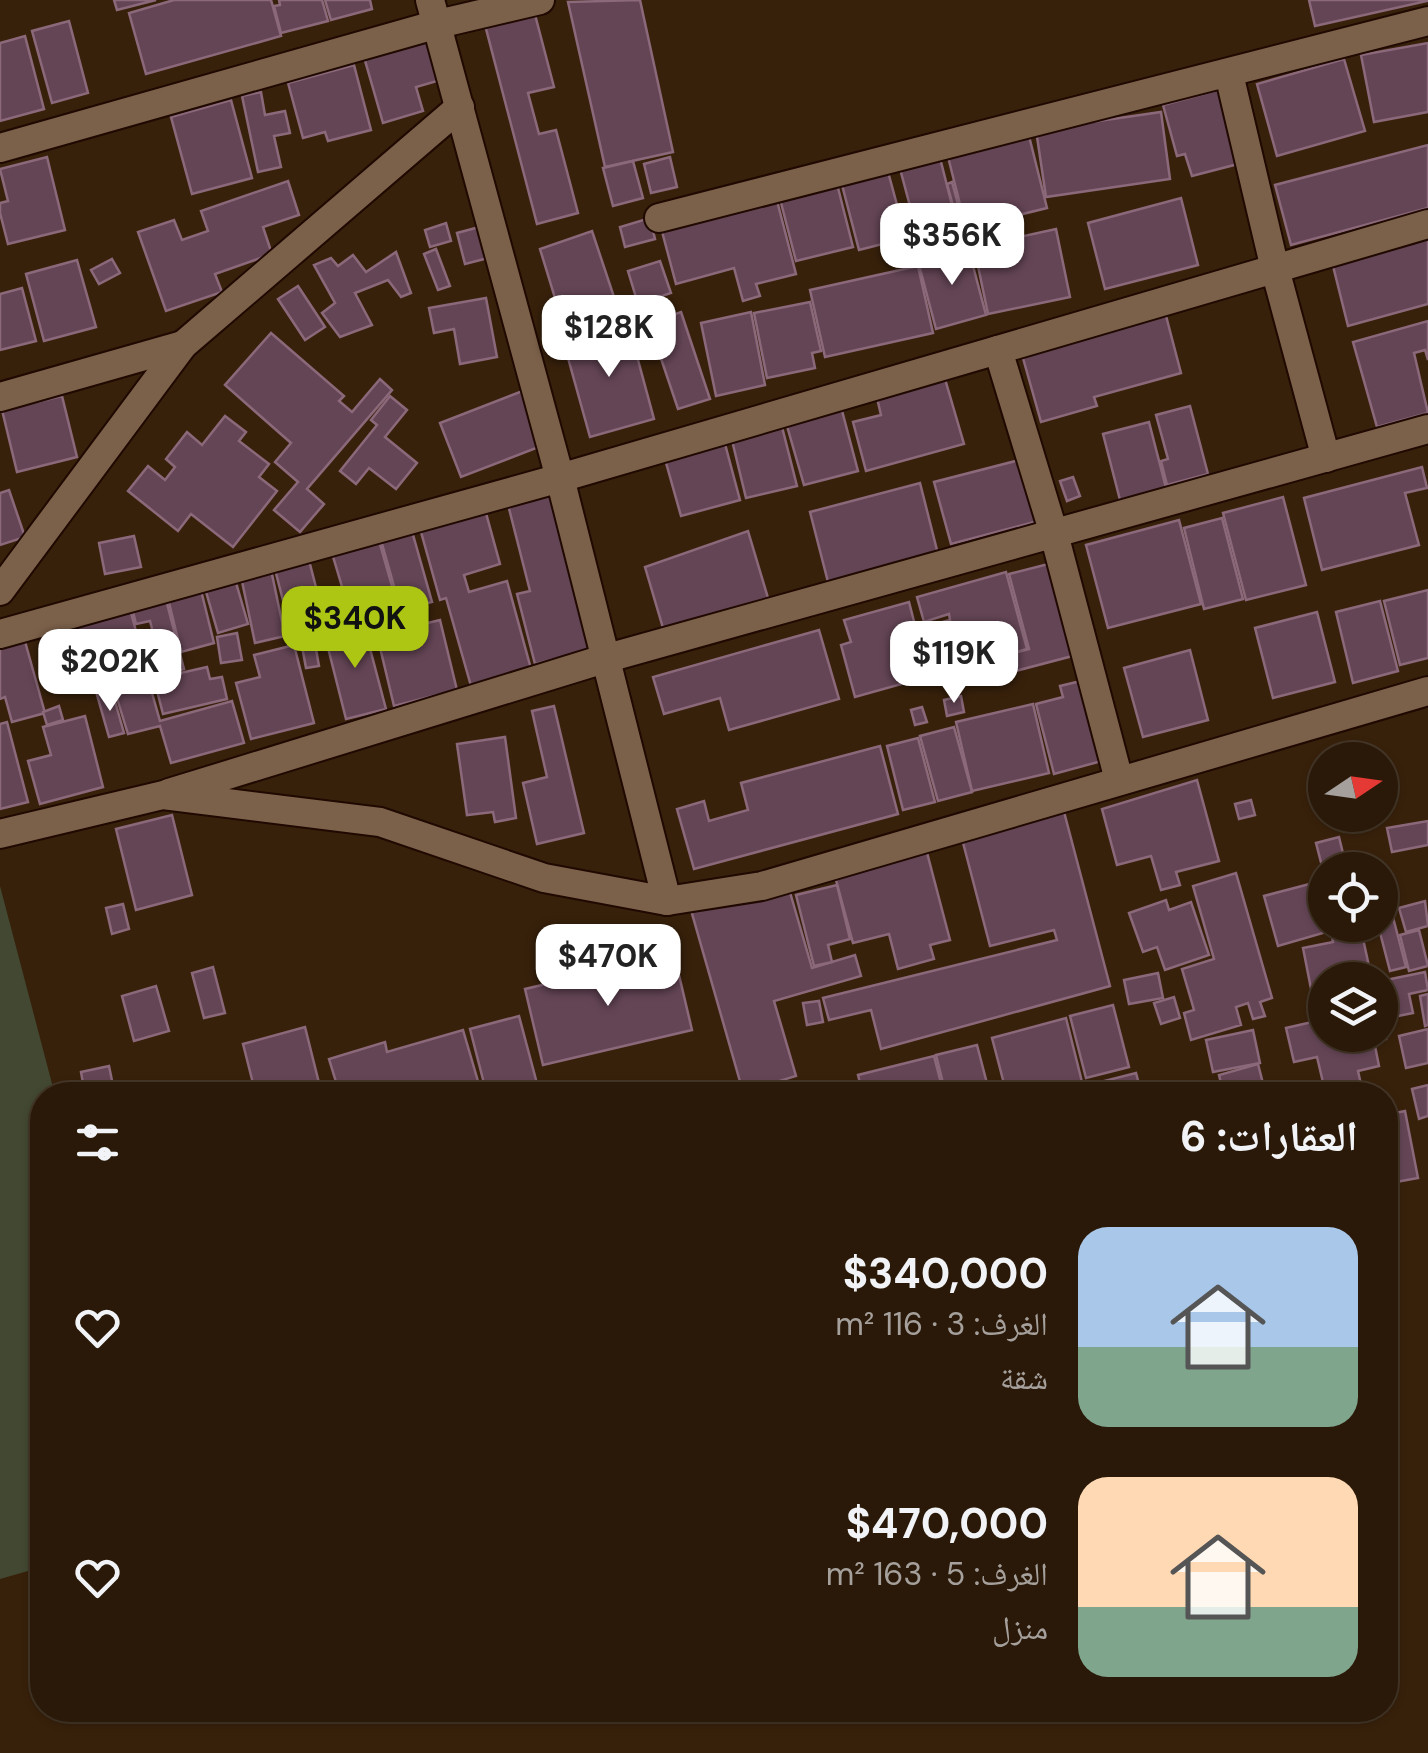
<!DOCTYPE html>
<html lang="ar">
<head>
<meta charset="utf-8">
<style>
  :root { --surface:#2a1908; --page:#322212; --text:#f1f3f6; --muted:#a5a09c; --line:#463829; --accent:#acc613 }
  body { margin:0; font-family:"DM Sans","Noto Naskh Arabic",sans-serif; background:var(--page); color:var(--text); direction:rtl; height:100vh; display:flex; flex-direction:column; font-size:38px; white-space:nowrap }
  * { box-sizing:border-box; margin:0 }
  p { font-size:32px; color:var(--muted) }
  .icon { flex:none; width:55px; height:55px; fill:none; stroke:currentColor; stroke-width:2; stroke-linecap:round; stroke-linejoin:round }
  .map { position:relative; flex:1; overflow:hidden; direction:ltr }
  .drawer { position:absolute; left:30px; top:1082px; width:1368px; height:640px; display:flex; flex-direction:column; background:var(--surface); border-radius:40px; box-shadow:0 2px 8px #0004,0 0 0 2px var(--line); direction:rtl }
  .drawer>* { flex:none }
  .needle { width:65px; rotate:77deg }
  .tools { position:absolute; left:1308px; top:742px; display:grid; gap:20px }
  .tools a { display:grid; place-items:center; width:90px; height:90px; border-radius:50%; background:var(--surface); box-shadow:0 2px 8px #0004,0 0 0 2px var(--line); font-size:50px }
  .price { position:absolute; translate:-50% -85px; padding:0 22px; border-radius:20px; background:#fff; color:#222; font-size:32px; line-height:65px; filter:drop-shadow(0 2px 5px #0008) }
  .price::after { content:''; position:absolute; left:50%; top:60px; width:30px; height:22px; margin-left:-15px; background:inherit; clip-path:polygon(0 0,100% 0,50% 100%) }
  .price.selected { background:var(--accent); color:#111 }
  ul { padding:0; list-style:none }
  li { display:flex; align-items:center; gap:30px; height:250px; padding:0 40px }
  li span { display:grid; place-items:center; flex:none; width:280px; height:200px; border-radius:30px; color:#555 }
  li>.icon { margin-inline-start:auto }
  span .icon { width:120px; height:120px; fill:#fffc; stroke-width:1 }
  li b { font-size:42px }
  h2 { display:flex; justify-content:space-between; align-items:center; height:120px; padding:0 40px; font-size:42px }
  .map>svg:first-child { display:block }
  .green { fill:#424831 }
  .building { fill:#644555; stroke:#8b697a; stroke-width:2.5 }
  .lines { fill:none; stroke-linecap:round; stroke-linejoin:round }
  .minor-casing { stroke:#1f0900; stroke-width:32 }
  .minor { stroke:#7c614a; stroke-width:28 }
</style>
</head>
<body>
<div class="map">
<svg width="1428" height="1753" viewBox="0 0 1428 1753">
  <rect width="100%" height="100%" fill="#38210b"/>
  <!-- green -->
  <path class="green" d="M0 886 55 1095H42V1567L0 1579Z"/>
  <!-- building -->
  <g class="building">
    <path d="M114 0H156L117 10Z"/>
    <path d="M174 0H271L281 36 146 74 129 13Z"/>
    <path d="M279 0H322L328 21 281 33 274 6 280 5Z"/>
    <path d="M325 0H370L372 9 331 20Z"/>
    <path d="M640 0 673 152 605 167 568 2Z"/>
    <path d="M1309 0H1427V1L1315 26Z"/>
    <path d="M533 7 554 87 528 93 539 134 556 130 578 213 537 224 484 21Z"/>
    <path d="M69 21 88 93 52 103 32 31Z"/>
    <path d="M439 35 451 77 416 87 423 111 383 123 364 57Z"/>
    <path d="M25 36 44 109 0 121V43Z"/>
    <path d="M1428 43V112L1374 122 1361 55Z"/>
    <path d="M1344 59 1365 131 1277 156 1257 84Z"/>
    <path d="M354 65 371 130 328 141 325 132 303 138 288 83Z"/>
    <path d="M1218 90 1238 164 1192 176 1185 154 1177 156 1163 105Z"/>
    <path d="M261 92 265 115 285 111 290 133 274 136 281 167 258 172 242 96Z"/>
    <path d="M231 100 252 178 192 194 171 117Z"/>
    <path d="M1161 112 1170 179 1046 197 1036 130Z"/>
    <path d="M1028 132 1047 208 966 228 947 153Z"/>
    <path d="M1428 145V208L1291 245 1275 185Z"/>
    <path d="M939 154 957 225 918 236 899 165Z"/>
    <path d="M47 157 65 230 8 244 0 213V203L8 201 0 169Z"/>
    <path d="M670 157 677 187 651 193 644 164Z"/>
    <path d="M633 161 643 198 613 206 603 168Z"/>
    <path d="M887 168 906 238 859 250 841 181Z"/>
    <path d="M836 180 853 247 796 261 779 195Z"/>
    <path d="M288 181 299 215 263 227 272 254 215 274 222 292 166 311 138 232 174 220 182 240 208 231 201 211Z"/>
    <path d="M952 182 962 219 957 220 947 184Z"/>
    <path d="M775 193 796 274 756 284 760 296 743 301 734 268 676 284 660 224Z"/>
    <path d="M1181 198 1198 265 1105 289 1088 223Z"/>
    <path d="M650 218 655 239 625 247 620 227Z"/>
    <path d="M446 223 451 241 430 247 425 230Z"/>
    <path d="M483 226 492 257 465 264 457 233Z"/>
    <path d="M1056 229 1070 297 988 314 974 247Z"/>
    <path d="M592 231 620 315 566 334 540 249Z"/>
    <path d="M1428 234V304L1348 326 1331 258Z"/>
    <path d="M968 247 986 315 936 329 918 261Z"/>
    <path d="M436 249 450 286 438 290 424 254Z"/>
    <path d="M396 252 411 293 401 297 388 280 355 293 372 325 340 337 322 313 335 303 314 265 331 258 338 266 353 255 366 272Z"/>
    <path d="M112 259 120 273 99 284 91 270Z"/>
    <path d="M77 260 96 327 44 341 26 274Z"/>
    <path d="M660 261 671 293 638 304 628 271Z"/>
    <path d="M918 266 933 333 825 357 810 290Z"/>
    <path d="M298 286 325 327 305 340 278 299Z"/>
    <path d="M22 288 36 341 0 350V294Z"/>
    <path d="M486 298 497 357 460 364 454 329 434 333 429 308Z"/>
    <path d="M810 302 821 351 812 353 815 368 767 378 754 313Z"/>
    <path d="M681 312 710 399 678 409 649 323Z"/>
    <path d="M751 312 765 385 716 396 701 323Z"/>
    <path d="M1165 312 1181 373 1094 397 1097 406 1041 422 1021 351Z"/>
    <path d="M1428 321V360L1425 350 1414 353 1428 413 1377 427 1353 342Z"/>
    <path d="M628 323 654 419 590 437 563 340Z"/>
    <path d="M271 333 344 396 339 401 352 412 380 379 392 390 307 489 324 504 300 532 274 510 298 482 275 462 291 443 225 385Z"/>
    <path d="M945 379 964 444 866 471 853 422 881 415 877 398Z"/>
    <path d="M525 390 557 440 461 477 440 423Z"/>
    <path d="M62 396 77 457 17 472 2 410Z"/>
    <path d="M390 396 407 410 385 437 417 463 396 489 369 468 356 484 340 471 377 425 371 420Z"/>
    <path d="M840 403 858 471 804 485 785 419Z"/>
    <path d="M1190 406 1208 474 1167 485 1161 461 1168 459 1156 415Z"/>
    <path d="M779 415 797 486 746 498 729 428Z"/>
    <path d="M225 416 246 432 239 441 269 464 259 477 277 491 233 547 191 514 178 531 128 491 148 466 165 480 175 467 166 459 187 432 202 445Z"/>
    <path d="M1149 422 1166 488 1120 500 1103 434Z"/>
    <path d="M721 429 740 500 681 516 661 445Z"/>
    <path d="M1031 457 1046 519 951 544 934 482Z"/>
    <path d="M1422 467 1427 488 1405 493 1419 545 1322 570 1304 498Z"/>
    <path d="M558 471 606 646 535 664 517 594 530 591 503 485Z"/>
    <path d="M1073 477 1080 496 1067 501 1060 481Z"/>
    <path d="M920 483 938 554 828 582 810 512Z"/>
    <path d="M9 490 25 537 0 545V493Z"/>
    <path d="M481 495 500 564 464 575 469 592 507 581 531 669 471 686 446 598 440 600 416 514Z"/>
    <path d="M1283 497 1306 585 1246 600 1223 513Z"/>
    <path d="M408 517 432 602 401 611 377 526Z"/>
    <path d="M1222 518 1243 599 1204 609 1184 528Z"/>
    <path d="M1179 520 1201 604 1108 628 1086 545Z"/>
    <path d="M376 530 399 611 377 617 373 604 349 610 329 543Z"/>
    <path d="M748 531 768 598 663 628 645 567Z"/>
    <path d="M134 536 141 567 105 574 99 543Z"/>
    <path d="M305 545 323 614 312 617 316 633 293 639 271 554Z"/>
    <path d="M269 560 285 636 255 643 239 567Z"/>
    <path d="M1056 562 1080 654 989 678 984 661 1029 649 1009 574Z"/>
    <path d="M232 569 248 624 218 633 202 578Z"/>
    <path d="M1006 572 1027 649 855 697 841 645 851 642 844 620 909 602 916 629 950 620 949 614 924 622 917 597Z"/>
    <path d="M197 574 214 643 181 652 164 582Z"/>
    <path d="M163 588 184 669 164 674 150 621 136 624 129 596Z"/>
    <path d="M1428 590V658L1400 665 1384 601Z"/>
    <path d="M126 594 149 680 126 686 123 675 65 690 46 616Z"/>
    <path d="M1380 601 1398 671 1353 683 1336 612Z"/>
    <path d="M1317 612 1335 682 1273 698 1255 628Z"/>
    <path d="M440 620 457 690 394 706 377 635Z"/>
    <path d="M363 622 386 709 346 719 324 632Z"/>
    <path d="M21 627 45 713 12 722 5 697 0 699V633Z"/>
    <path d="M819 630 839 699 729 730 720 698 664 714 653 677Z"/>
    <path d="M237 633 242 660 221 663 217 637Z"/>
    <path d="M314 638 319 666 306 668 301 641Z"/>
    <path d="M294 645 314 723 251 739 236 683 260 677 254 655Z"/>
    <path d="M1190 650 1208 720 1143 737 1124 668Z"/>
    <path d="M207 667 210 679 222 677 227 699 163 714 154 679Z"/>
    <path d="M1089 679 1109 759 1054 774 1036 704 1063 697 1060 686Z"/>
    <path d="M150 686 160 721 232 701 244 743 171 763 160 726 128 734 116 695Z"/>
    <path d="M112 691 124 733 109 737 97 695Z"/>
    <path d="M961 696 964 712 947 716 944 700Z"/>
    <path d="M1033 704 1049 773 972 791 956 722Z"/>
    <path d="M59 706 63 720 47 725 43 712Z"/>
    <path d="M554 706 584 833 537 844 523 783 547 777 532 711Z"/>
    <path d="M922 707 927 722 915 725 911 710Z"/>
    <path d="M85 716 103 787 40 804 28 761 51 755 43 727Z"/>
    <path d="M7 722 28 802 0 809V724Z"/>
    <path d="M954 727 972 792 938 801 920 736Z"/>
    <path d="M505 737 516 818 495 822 493 812 467 815 457 744Z"/>
    <path d="M918 738 935 802 903 810 887 746Z"/>
    <path d="M880 746 898 814 694 869 677 809 704 801 709 821 748 810 741 783Z"/>
    <path d="M1197 780 1219 861 1176 872 1180 885 1161 890 1151 856 1117 865 1102 809Z"/>
    <path d="M1251 800 1255 815 1239 819 1235 804Z"/>
    <path d="M1063 808 1110 986 881 1049 871 1010 829 1020 823 998 1057 940 1054 930 990 946 961 835Z"/>
    <path d="M172 815 192 895 136 910 116 829Z"/>
    <path d="M1428 821V845L1392 852 1387 828Z"/>
    <path d="M1339 837 1347 870H1325V878L1316 843Z"/>
    <path d="M925 845 950 940 930 945 934 959 898 969 889 934 853 943 833 869Z"/>
    <path d="M1236 873 1272 998 1260 1002 1265 1016 1253 1019 1248 1003 1236 1007 1241 1025 1191 1040 1184 1013 1194 1010 1182 969 1214 959 1193 886Z"/>
    <path d="M787 882 812 968 855 955 861 976 774 1001 796 1076 743 1092 691 910Z"/>
    <path d="M1317 882 1330 931 1278 946 1264 896Z"/>
    <path d="M837 885 850 939 828 945 832 962 814 966 796 895Z"/>
    <path d="M1166 900 1169 910 1191 902 1209 955 1165 970 1157 947 1143 952 1129 913Z"/>
    <path d="M1425 901 1428 926 1406 932 1399 908Z"/>
    <path d="M1389 902 1406 967 1390 971 1378 925 1380 905Z"/>
    <path d="M123 904 129 929 112 934 106 908Z"/>
    <path d="M1330 925H1360L1372 980H1325V1002L1314 1004 1303 948 1333 942Z"/>
    <path d="M1419 930 1428 966 1409 971 1400 935Z"/>
    <path d="M674 954 692 1030 543 1065 525 989Z"/>
    <path d="M213 967 225 1013 204 1018 192 973Z"/>
    <path d="M1425 972 1428 990 1409 994 1413 1013 1388 1018 1381 981Z"/>
    <path d="M1158 973 1163 998 1129 1004 1124 980Z"/>
    <path d="M156 986 169 1031 134 1041 122 996Z"/>
    <path d="M1428 994V1025L1425 1026 1420 996Z"/>
    <path d="M1174 997 1180 1018 1161 1024 1154 1003Z"/>
    <path d="M819 1001 823 1022 807 1025 803 1003Z"/>
    <path d="M1113 1005 1129 1067 1086 1078 1070 1016Z"/>
    <path d="M1380 1012 1386 1039 1374 1041 1379 1066 1358 1071 1362 1089 1326 1095 1317 1057 1294 1062 1286 1028 1325 1019V1035H1380Z"/>
    <path d="M519 1016 539 1091 487 1095 470 1029Z"/>
    <path d="M1066 1018 1082 1082 1030 1095H1007L992 1038Z"/>
    <path d="M305 1027 322 1095H256L243 1044Z"/>
    <path d="M1428 1029V1063L1406 1068 1399 1036Z"/>
    <path d="M463 1030 482 1095H374L372 1091 340 1095 329 1059 385 1042 387 1052Z"/>
    <path d="M1253 1030 1260 1063 1213 1072 1206 1040Z"/>
    <path d="M977 1045 990 1095H946L936 1055Z"/>
    <path d="M934 1056 944 1095H863L858 1075Z"/>
    <path d="M1258 1064 1266 1095H1224L1219 1075Z"/>
    <path d="M109 1066 115 1095H85L81 1072Z"/>
    <path d="M1136 1073 1142 1095H1049Z"/>
    <path d="M1428 1085V1116L1419 1119 1412 1089Z"/>
    <path d="M1405 1111 1418 1178 1385 1184V1115Z"/>
  </g>
  <g class="lines">
    <defs>
      <g id="minor">
        <path d="M430 0 560 478 667 901"/>
        <path d="M1229 74 1275 269 1326 458"/>
        <path d="M0 148 438 24 540 0"/>
        <path d="M659 218 1428 21"/>
        <path d="M998 350 1054 534 1119 780"/>
        <path d="M0 397 183 345"/>
        <path d="M0 591 183 345 460 107"/>
        <path d="M0 634 560 478 1428 224"/>
        <path d="M169 793 604 659 1428 429"/>
        <path d="M0 834 163 795 380 822 544 878 667 901 762 886 1428 691"/>
      </g>
    </defs>
    <!-- minor casing -->
    <use href="#minor" class="minor-casing"/>
    <!-- minor -->
    <use href="#minor" class="minor"/>
  </g>
</svg>
<div class="tools">
<a><svg class="needle" viewBox="-14 -14 28 28"><path d="M0-13l5 13h-10z" fill="#e53935"/><path d="M0 13l5-13h-10z" fill="#a5a09c"/></svg></a>
<a><svg class="icon" aria-label="locate" viewBox="0 0 24 24"><circle cx="12" cy="12" r="6"/><path d="M12 2v4M12 18v4M2 12h4M18 12h4"/></svg></a>
<a><svg class="icon" aria-label="layers" viewBox="0 0 24 24"><path d="M12 4l9 5-9 5-9-5zM3 14l9 5 9-5"/></svg></a>
</div>
<b class="price" style="left:952px;top:288px">$356K</b>
<b class="price" style="left:609px;top:380px">$128K</b>
<b class="price selected" style="left:355px;top:671px">$340K</b>
<b class="price" style="left:954px;top:706px">$119K</b>
<b class="price" style="left:110px;top:714px">$202K</b>
<b class="price" style="left:608px;top:1009px">$470K</b>
<section class="drawer">
<h2>العقارات: 6<svg class="icon" aria-label="filters" viewBox="0 0 24 24"><path d="M4 7h16M4 17h16"/><circle cx="9" cy="7" r="2"/><circle cx="15" cy="17" r="2"/></svg></h2>
<ul>
<li><span style="background:linear-gradient(#a9c7e8 60%,#7fa58c 0)"><svg class="icon" aria-label="home" viewBox="0 0 24 24"><path d="M3 11l9-7 9 7M6 9v11h12V9"/></svg></span><div><b>$340,000</b><p>الغرف: 3 · 116 m²</p><p>شقة</p></div><svg class="icon" aria-label="heart" viewBox="0 0 24 24"><path d="M12 20l-8-8c-3-5 5-10 8-4 3-6 11-1 8 4z"/></svg></li>
<li><span style="background:linear-gradient(#ffd9b3 65%,#7fa58c 0)"><svg class="icon" aria-label="home" viewBox="0 0 24 24"><path d="M3 11l9-7 9 7M6 9v11h12V9"/></svg></span><div><b>$470,000</b><p>الغرف: 5 · 163 m²</p><p>منزل</p></div><svg class="icon" aria-label="heart" viewBox="0 0 24 24"><path d="M12 20l-8-8c-3-5 5-10 8-4 3-6 11-1 8 4z"/></svg></li>
</ul>
</section>
</div>
</body>
</html>
